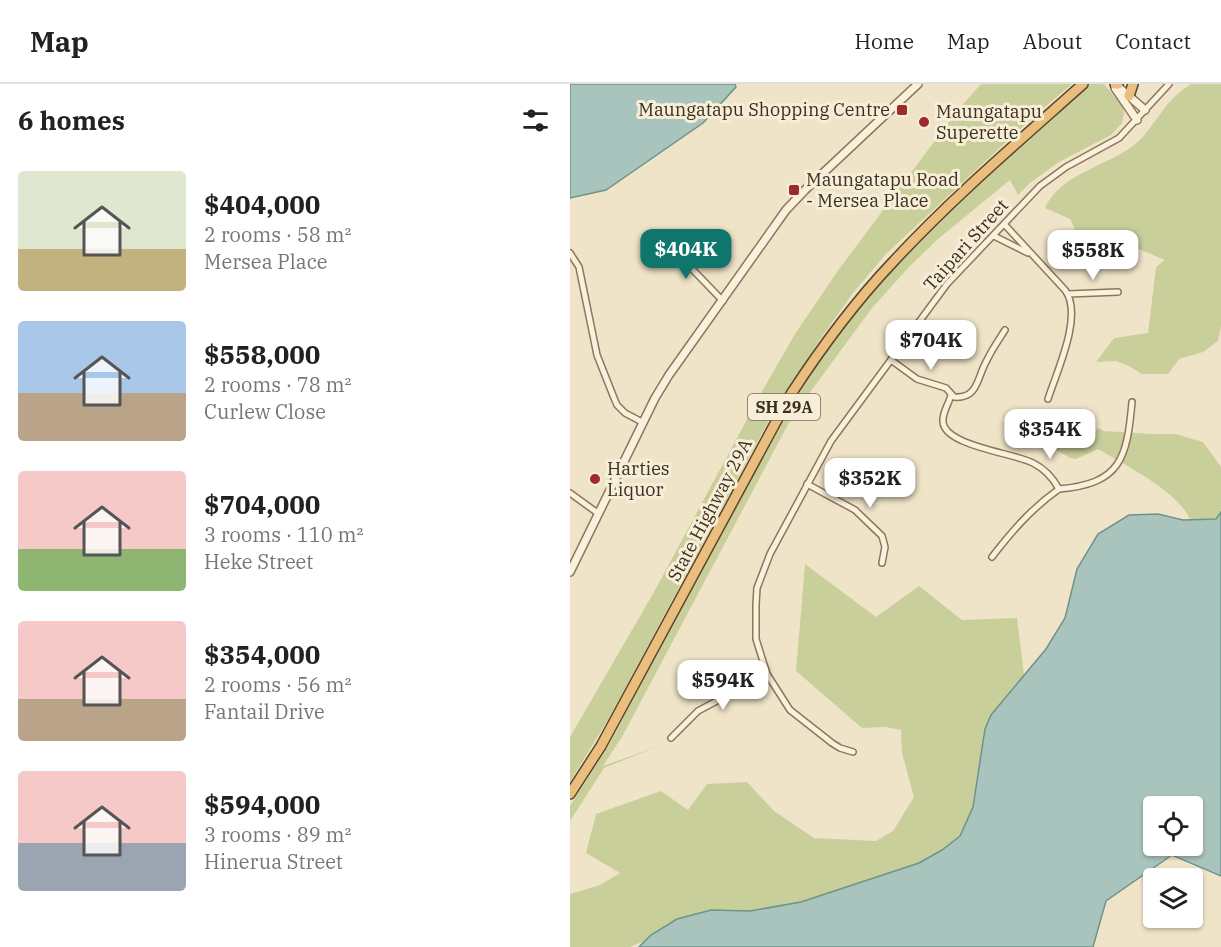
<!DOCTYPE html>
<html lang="en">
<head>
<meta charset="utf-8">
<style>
  :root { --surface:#fff; --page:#f2f2f2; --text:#222; --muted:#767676; --line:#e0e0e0; --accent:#0f766e }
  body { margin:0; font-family:"IBM Plex Serif",serif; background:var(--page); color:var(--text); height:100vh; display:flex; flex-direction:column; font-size:22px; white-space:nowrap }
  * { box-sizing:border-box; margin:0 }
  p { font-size:20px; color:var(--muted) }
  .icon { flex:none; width:33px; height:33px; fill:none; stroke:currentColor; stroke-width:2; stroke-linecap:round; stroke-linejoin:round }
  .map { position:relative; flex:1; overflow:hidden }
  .drawer { display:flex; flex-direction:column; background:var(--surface); width:570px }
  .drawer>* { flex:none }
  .fabs { position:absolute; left:573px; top:712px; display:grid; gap:12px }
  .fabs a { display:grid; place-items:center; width:60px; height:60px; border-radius:6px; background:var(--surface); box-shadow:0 2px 4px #0004; font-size:30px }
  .price { position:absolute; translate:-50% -51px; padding:0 14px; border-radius:12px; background:#fff; color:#222; font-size:20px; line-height:39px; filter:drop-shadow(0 2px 3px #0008) }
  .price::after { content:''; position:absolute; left:50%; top:36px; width:18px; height:14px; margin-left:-9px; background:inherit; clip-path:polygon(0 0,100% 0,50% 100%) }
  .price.active { background:var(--accent); color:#fff }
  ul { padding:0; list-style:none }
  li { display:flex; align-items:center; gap:18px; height:150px; padding:0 18px }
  li span { display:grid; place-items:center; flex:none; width:168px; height:120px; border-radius:6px; color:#555 }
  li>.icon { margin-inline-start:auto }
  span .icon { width:72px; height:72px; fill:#fffc; stroke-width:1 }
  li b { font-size:26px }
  h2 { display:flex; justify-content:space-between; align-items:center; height:72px; padding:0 18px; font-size:26px }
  header { display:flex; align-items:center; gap:36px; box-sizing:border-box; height:84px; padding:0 30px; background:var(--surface); border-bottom:2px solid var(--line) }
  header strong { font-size:28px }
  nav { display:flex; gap:33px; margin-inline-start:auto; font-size:21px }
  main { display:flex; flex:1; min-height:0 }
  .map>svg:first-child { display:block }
  .green { fill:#c9cf9b }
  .water { fill:#a9c4bc; stroke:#6f938a; stroke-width:1.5; fill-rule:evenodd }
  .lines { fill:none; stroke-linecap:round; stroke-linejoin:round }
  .minor-casing { stroke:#8d765c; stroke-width:8 }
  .tertiary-casing { stroke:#8d765c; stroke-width:10 }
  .trunk-casing { stroke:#5b4430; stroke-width:12 }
  .minor { stroke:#faf1dc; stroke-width:5 }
  .tertiary { stroke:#faf1dc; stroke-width:7 }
  .trunk { stroke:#eabe7c; stroke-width:9 }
  .poi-dot { fill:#9e2a2b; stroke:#f7eed8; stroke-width:2 }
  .labels { text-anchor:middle; stroke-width:6; stroke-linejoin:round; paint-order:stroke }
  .shield { fill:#f7eed8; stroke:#756857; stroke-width:1.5 }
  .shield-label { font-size:16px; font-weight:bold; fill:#3d2e20 }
  .poi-label { font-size:18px; fill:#3d2e20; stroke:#f7eed8; text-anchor:start }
  .street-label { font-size:18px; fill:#3d2e20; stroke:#f7eed8 }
</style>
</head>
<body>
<header>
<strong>Map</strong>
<nav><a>Home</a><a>Map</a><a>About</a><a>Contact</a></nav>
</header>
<main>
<section class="drawer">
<h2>6 homes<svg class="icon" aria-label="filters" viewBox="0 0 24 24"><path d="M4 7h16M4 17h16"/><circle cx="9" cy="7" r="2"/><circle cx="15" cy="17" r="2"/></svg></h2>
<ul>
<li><span style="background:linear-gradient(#dfe7d0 65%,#c2b280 0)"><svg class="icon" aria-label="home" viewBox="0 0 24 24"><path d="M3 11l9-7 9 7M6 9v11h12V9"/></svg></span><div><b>$404,000</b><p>2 rooms · 58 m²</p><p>Mersea Place</p></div></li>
<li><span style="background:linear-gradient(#a9c7e8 60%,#b9a48a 0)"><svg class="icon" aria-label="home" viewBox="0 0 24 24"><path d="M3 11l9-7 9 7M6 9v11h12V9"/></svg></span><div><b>$558,000</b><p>2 rooms · 78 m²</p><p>Curlew Close</p></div></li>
<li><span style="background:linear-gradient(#f6c9c9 65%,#8fb573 0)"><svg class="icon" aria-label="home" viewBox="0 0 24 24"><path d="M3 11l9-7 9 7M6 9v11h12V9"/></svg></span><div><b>$704,000</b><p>3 rooms · 110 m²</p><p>Heke Street</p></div></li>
<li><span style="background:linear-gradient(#f6c9c9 65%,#b9a48a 0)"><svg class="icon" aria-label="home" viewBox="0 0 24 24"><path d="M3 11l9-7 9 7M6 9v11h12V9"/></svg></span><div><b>$354,000</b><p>2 rooms · 56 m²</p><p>Fantail Drive</p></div></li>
<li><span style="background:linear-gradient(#f6c9c9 60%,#9aa5b1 0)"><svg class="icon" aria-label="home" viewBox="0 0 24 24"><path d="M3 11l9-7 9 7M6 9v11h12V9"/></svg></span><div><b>$594,000</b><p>3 rooms · 89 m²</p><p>Hinerua Street</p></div></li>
</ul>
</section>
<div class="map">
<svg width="651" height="863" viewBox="0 0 651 863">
  <rect width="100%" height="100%" fill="#f0e4c8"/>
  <!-- green -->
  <g class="green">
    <path d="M411 0H502L462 34 316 170 283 209 249 257 204 327 39 634 0 698V653L84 508 195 302 225 250 267 188 387 27Z"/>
    <path d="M519 0H534L552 22 554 29 552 39 541 51 489 78 460 99 448 111 440 96 368 155 339 183 302 224 222 333 53 651 33 682 89 662 34 684 0 737V722L39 661 129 488 228 306 270 246 323 182 355 150Z"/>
    <path d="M621 0H651V242L648 257 633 268 609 275 598 290H572L559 282 546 277 526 278 544 254 578 249 586 183 595 176 559 161 553 179 531 154 506 147 500 135 475 124C491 89 536 83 564 61 576 52 582 40 591 29 599 17 609 8 621 0Z"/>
    <path d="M504 339 519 356 528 344 534 347 582 350H605L633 358 651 383V428L646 435 620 436C610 408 553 380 528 365L506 375 500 374 468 356 452 351Z"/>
    <path d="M588 430 475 758 236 863H69L72 858 60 863H0V810L30 801 50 789 16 769 26 730 91 707 118 726 137 700 177 698 204 727 244 754 306 757 323 747 344 713 332 669 331 646 316 643 292 644 226 587 235 480 306 533 349 502 392 536 447 534 454 591 476 565 495 534 507 485 528 450 559 431Z"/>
  </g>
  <!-- water -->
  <g class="water">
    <path d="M0 0H165L166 3 133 39 36 106 0 114Z"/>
    <path d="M651 428V792L602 771 536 817 523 863H69L81 851 107 835 141 826 180 827 231 818 349 779 372 766 390 752 403 723 415 645 421 631 476 565 495 534 507 485 528 450 559 431 588 430 613 436 646 435ZM584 723H622V762H584Z"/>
  </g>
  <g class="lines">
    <defs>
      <g id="minor">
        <path d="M435 141 495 206C514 231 486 289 478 315"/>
        <path d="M424 152 458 169"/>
        <path d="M95 157 153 217"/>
        <path d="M0 169 9 183 27 271 44 314 47 321 55 329 72 338"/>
        <path d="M498 210 548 208"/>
        <path d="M321 276 347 295 376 304 384 313C408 315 407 294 416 278 421 267 428 257 435 246"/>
        <path d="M381 311C379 320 372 328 373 338 375 362 444 369 463 379 475 385 483 394 489 405 551 400 557 374 562 318"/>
        <path d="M237 400 285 426 312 452 315 463 312 479"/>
        <path d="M0 409 29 430"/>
        <path d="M422 473C442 447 462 424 489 405"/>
        <path d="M101 654 128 627 197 590"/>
        <path d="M283 668 270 664 262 659 220 626 197 590 186 555V520L187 504 200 470 261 357 377 200 470 102 496 83 549 54 599 0"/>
      </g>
      <g id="tertiary">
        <path d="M545 0V4L567 36"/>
        <path d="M545 0 575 26"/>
        <path d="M0 488 85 314 99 291 216 126 235 106 348 0"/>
      </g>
      <g id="trunk">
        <path d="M545 0H548"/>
        <path d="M559 12 563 0"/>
        <path d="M0 710 31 662 221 310C251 264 284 219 322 179 381 115 448 58 513 0"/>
      </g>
    </defs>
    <!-- minor casing -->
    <use href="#minor" class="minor-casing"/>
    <!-- tertiary casing -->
    <use href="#tertiary" class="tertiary-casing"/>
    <!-- trunk casing -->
    <use href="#trunk" class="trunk-casing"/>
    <!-- minor -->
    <use href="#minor" class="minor"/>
    <!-- tertiary -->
    <use href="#tertiary" class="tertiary"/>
    <!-- trunk -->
    <use href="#trunk" class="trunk"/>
  </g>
  <!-- markers -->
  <g class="poi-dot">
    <rect x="326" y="20" width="12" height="12" rx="3"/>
    <circle cx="354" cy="38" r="6"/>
    <rect x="218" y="100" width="12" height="12" rx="3"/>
    <circle cx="25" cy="395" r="6"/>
  </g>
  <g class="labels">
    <!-- shield labels -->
    <rect class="shield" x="178" y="310" width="72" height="26" rx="4.5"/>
    <g class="shield-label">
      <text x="214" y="329">SH 29A</text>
    </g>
    <!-- poi labels -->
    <g class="poi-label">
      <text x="320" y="32" text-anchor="end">Maungatapu Shopping Centre</text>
      <text x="366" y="34">Maungatapu<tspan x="366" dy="21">Superette</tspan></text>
      <text x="236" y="102">Maungatapu Road<tspan x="236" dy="21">- Mersea Place</tspan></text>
      <text x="37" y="391">Harties<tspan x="37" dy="21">Liquor</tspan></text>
    </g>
    <!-- street labels -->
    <g class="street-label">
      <text transform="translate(396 161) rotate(-48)" y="6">Taipari Street</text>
      <text transform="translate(140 426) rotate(-62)" y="6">State Highway 29A</text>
    </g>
  </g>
</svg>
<div class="fabs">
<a><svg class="icon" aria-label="locate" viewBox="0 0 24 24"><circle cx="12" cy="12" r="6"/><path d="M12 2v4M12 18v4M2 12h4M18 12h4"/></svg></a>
<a><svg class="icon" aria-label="layers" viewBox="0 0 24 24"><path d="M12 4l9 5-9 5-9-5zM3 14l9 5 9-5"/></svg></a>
</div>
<b class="price active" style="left:116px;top:196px">$404K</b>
<b class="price" style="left:523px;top:197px">$558K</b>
<b class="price" style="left:361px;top:287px">$704K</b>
<b class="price" style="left:480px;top:376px">$354K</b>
<b class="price" style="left:300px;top:425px">$352K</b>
<b class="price" style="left:153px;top:627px">$594K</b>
</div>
</main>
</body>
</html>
